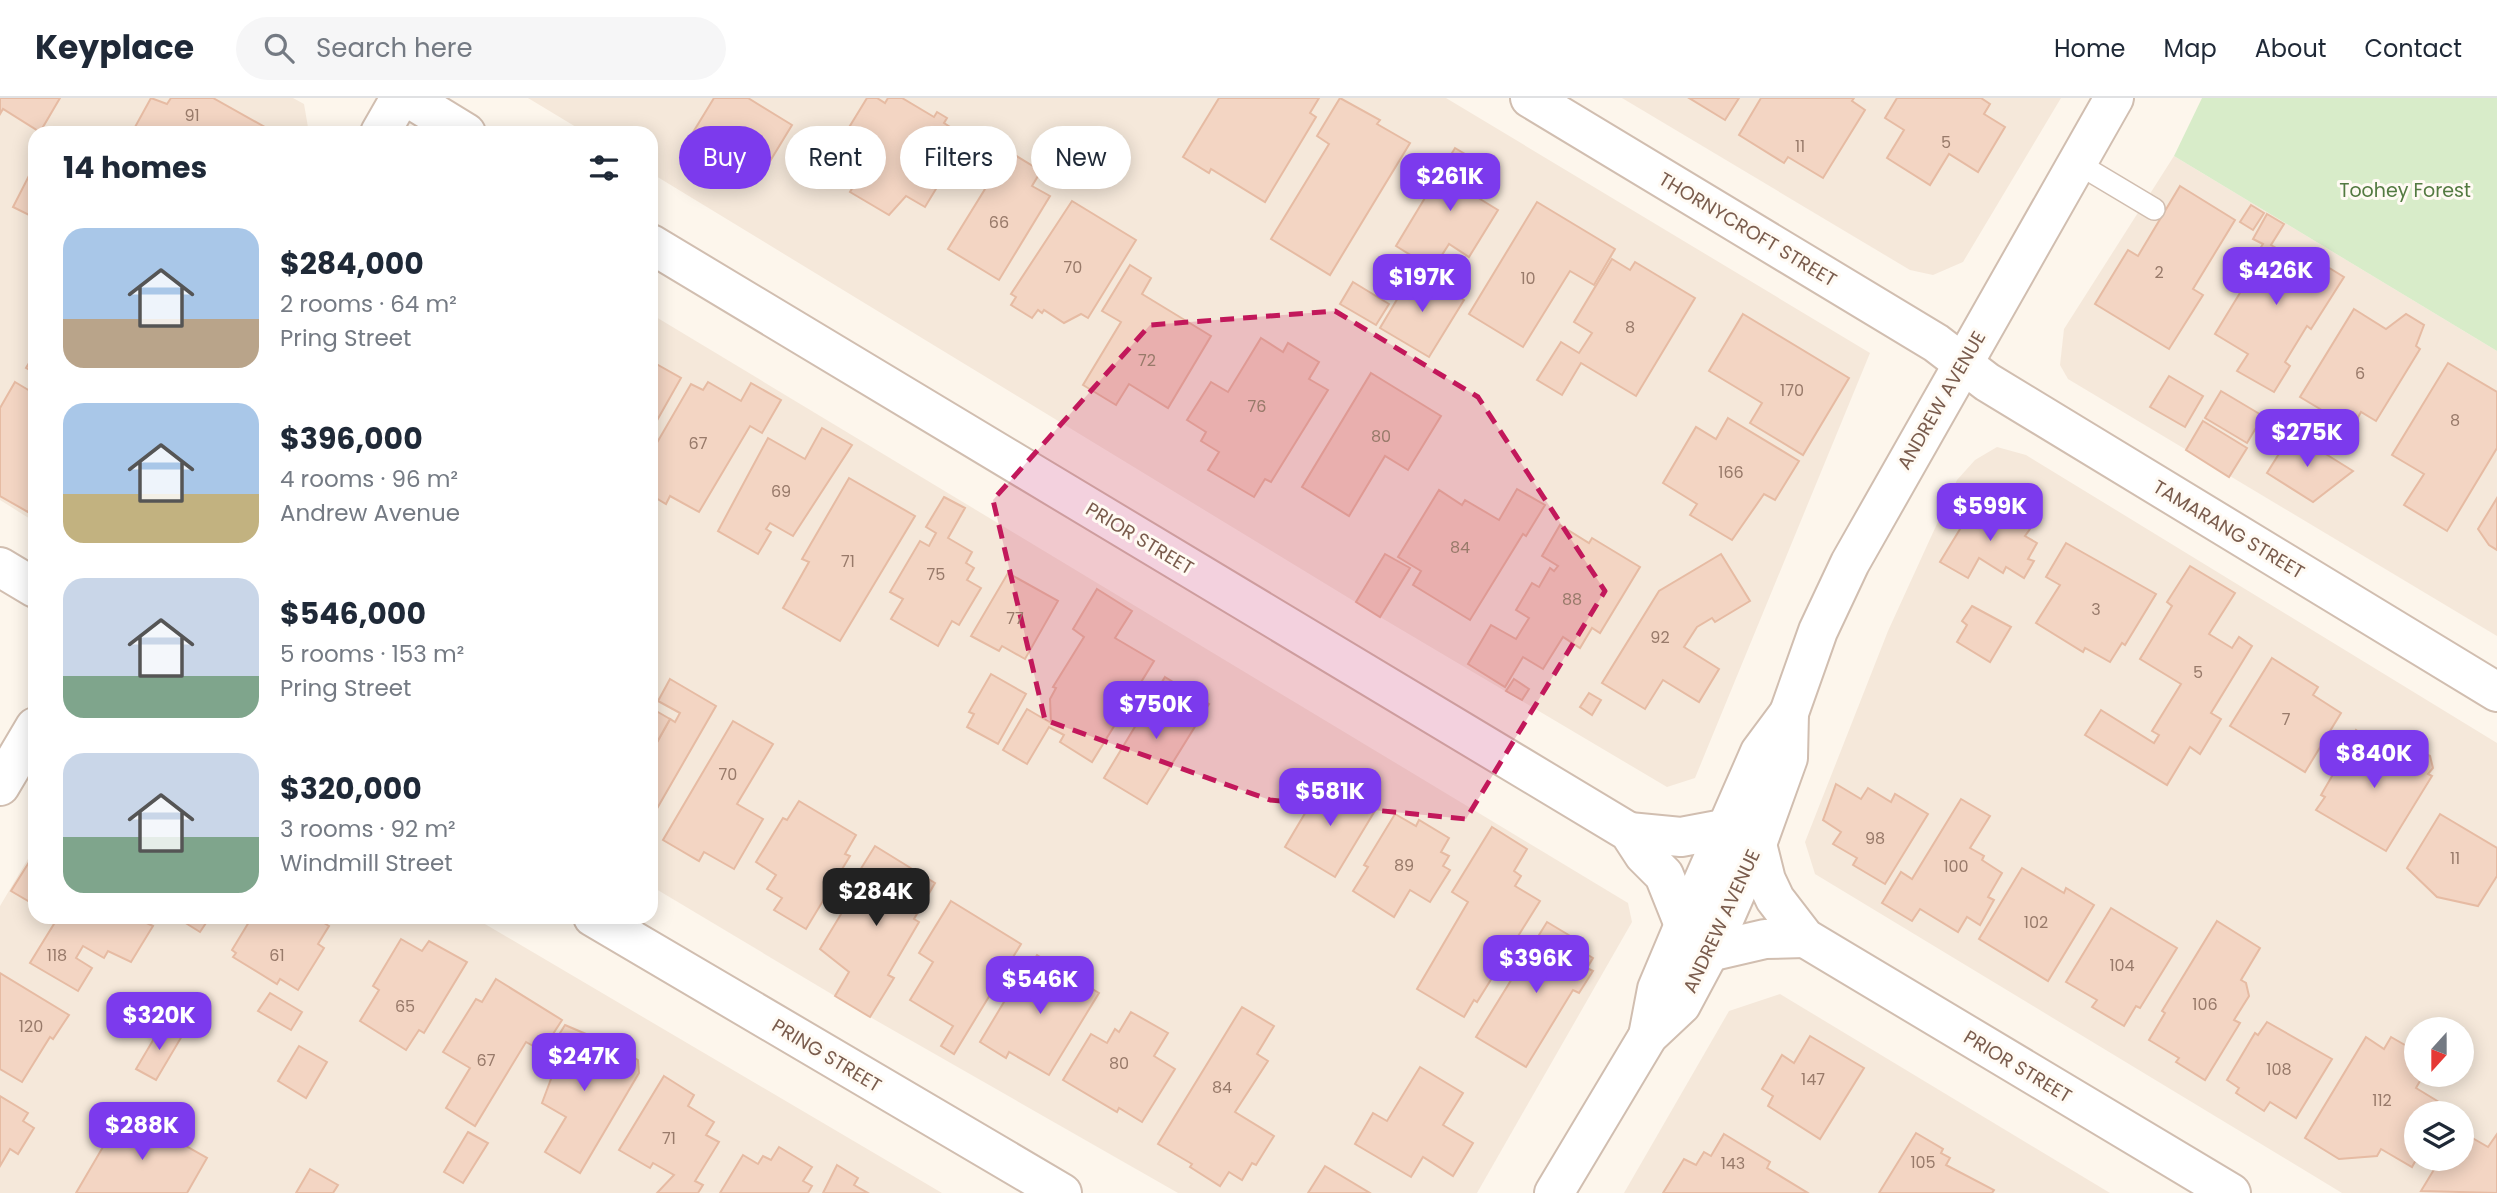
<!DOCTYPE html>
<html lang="en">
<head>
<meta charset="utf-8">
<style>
  :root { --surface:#fff; --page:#f6f6f7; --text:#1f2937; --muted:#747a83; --line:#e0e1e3; --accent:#7c3aed }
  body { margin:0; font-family:Poppins,sans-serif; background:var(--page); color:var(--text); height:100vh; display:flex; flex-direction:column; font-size:26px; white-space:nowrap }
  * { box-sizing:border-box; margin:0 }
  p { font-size:23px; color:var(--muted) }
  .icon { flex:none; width:38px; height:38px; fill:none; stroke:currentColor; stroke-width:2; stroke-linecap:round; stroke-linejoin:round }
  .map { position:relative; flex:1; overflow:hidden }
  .sheet { position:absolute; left:28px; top:28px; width:630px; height:798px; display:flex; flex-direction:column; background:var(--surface); border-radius:21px; box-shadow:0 4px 18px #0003 }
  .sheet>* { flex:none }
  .guide { position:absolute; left:679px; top:28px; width:665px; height:63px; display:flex; gap:14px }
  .needle { width:46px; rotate:201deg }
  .controls { position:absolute; left:2404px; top:919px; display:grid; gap:14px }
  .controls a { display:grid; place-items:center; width:70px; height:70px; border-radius:50%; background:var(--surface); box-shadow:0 4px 18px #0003; font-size:35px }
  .price { position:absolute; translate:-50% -60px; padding:0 16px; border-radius:14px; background:var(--accent); color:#fff; font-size:23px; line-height:46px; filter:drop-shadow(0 2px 4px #0008) }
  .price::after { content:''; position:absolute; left:50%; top:42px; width:21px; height:16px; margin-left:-10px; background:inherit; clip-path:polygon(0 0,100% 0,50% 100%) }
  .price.on { background:#222; color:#fff }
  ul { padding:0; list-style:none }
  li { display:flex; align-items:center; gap:21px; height:175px; padding:0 35px }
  li span { display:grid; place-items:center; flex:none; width:196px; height:140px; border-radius:21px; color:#555 }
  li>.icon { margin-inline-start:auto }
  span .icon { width:84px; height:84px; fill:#fffc; stroke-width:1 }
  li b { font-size:30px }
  h2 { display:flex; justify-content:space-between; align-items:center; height:84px; padding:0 35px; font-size:30px }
  .chip { padding:0 24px; border-radius:32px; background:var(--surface); box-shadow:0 4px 18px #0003; font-size:24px; line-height:63px }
  .chip.on { background:var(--accent); color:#fff }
  header { display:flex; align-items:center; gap:42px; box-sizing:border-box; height:98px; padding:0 35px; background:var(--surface); border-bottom:2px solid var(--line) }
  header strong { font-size:33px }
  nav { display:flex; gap:38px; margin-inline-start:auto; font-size:24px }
  .search { width:490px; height:63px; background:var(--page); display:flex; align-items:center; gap:18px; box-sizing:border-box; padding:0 24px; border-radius:38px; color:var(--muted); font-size:26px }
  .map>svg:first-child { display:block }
  .residential { fill:#f5e8da; fill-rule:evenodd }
  .green { fill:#d8ecc9 }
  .building { fill:#f3d5c3; stroke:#e6bba3; stroke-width:2 }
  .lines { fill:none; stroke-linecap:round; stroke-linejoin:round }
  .service-casing { stroke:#d1beb0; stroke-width:24 }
  .minor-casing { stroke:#d1beb0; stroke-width:42 }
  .service { stroke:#fff; stroke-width:21 }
  .minor { stroke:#fff; stroke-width:38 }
  .marked { fill:#c2185b; fill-opacity:0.2; stroke:#c2185b; stroke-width:5; stroke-dasharray:14 9; stroke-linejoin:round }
  .labels { text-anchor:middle; stroke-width:6; stroke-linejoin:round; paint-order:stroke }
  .number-label { font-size:16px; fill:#987a6a }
  .park-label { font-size:19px; fill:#537a41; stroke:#fffaf3 }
  .street-label { font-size:19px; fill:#7a5c4d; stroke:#fffaf3 }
</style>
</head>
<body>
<header>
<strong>Keyplace</strong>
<div class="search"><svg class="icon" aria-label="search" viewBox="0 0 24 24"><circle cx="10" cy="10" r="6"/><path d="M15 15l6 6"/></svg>Search here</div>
<nav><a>Home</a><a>Map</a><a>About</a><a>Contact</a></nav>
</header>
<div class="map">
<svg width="2497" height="1095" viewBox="0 0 2497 1095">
  <rect width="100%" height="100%" fill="#fdf6ec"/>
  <!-- residential -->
  <g class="residential">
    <path d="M0 0H293L304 6 309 35H35V424L0 402Z"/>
    <path d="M528 0H1446L1870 255 1695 680 1667 689 1380 519 651 75V35H586Z"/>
    <path d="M1622 0H2061L1963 164 1933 177 1910 172Z"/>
    <path d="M2174 58 2497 253V538L2068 281 2060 267 2064 231Z"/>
    <path d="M651 216 1628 805 1632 824 1477 1095H1178L870 919 651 788Z"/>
    <path d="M1997 349 2026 357 2497 645V1095H2342L1815 776 1805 744 1888 533 1957 382 1975 362ZM2417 931H2462V976H2417ZM2417 1015H2462V1060H2417Z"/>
    <path d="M35 749V819H473L942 1095H0V808Z"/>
    <path d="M1780 896 2110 1095H1624L1729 913Z"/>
  </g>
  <!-- green -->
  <path class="green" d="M2202 0H2497V253L2174 58Z"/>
  <!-- building -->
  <g class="building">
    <path d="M0 0H60L40 34 3 11 0 16Z"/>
    <path d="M151 0 167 6 171 0H213L272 33 146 35 135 29Z"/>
    <path d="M714 0H748L792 27 761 78 692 36Z"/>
    <path d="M867 0H877L885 5 888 0H902L934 19 937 14 947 20 944 25 961 36 950 54 956 58 925 109 906 98 889 117 850 94 857 82 848 76 854 66 834 54Z"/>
    <path d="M1219 0H1319L1310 15 1316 19 1265 104 1211 71 1209 75 1183 59Z"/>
    <path d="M1340 0 1380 22 1377 26 1410 45 1330 177 1271 141 1329 46 1317 38Z"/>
    <path d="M1689 0H1739L1725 22Z"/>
    <path d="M1761 0H1854L1852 3 1865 12 1823 80 1788 59 1784 65 1739 37Z"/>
    <path d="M1897 0H1981L1990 6 1984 16 2005 29 1978 74 1949 56 1930 87 1887 60 1904 32 1885 20Z"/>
    <path d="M1455 50 1487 69 1477 86 1486 92 1480 101 1498 112 1469 159 1449 146 1433 171 1396 148Z"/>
    <path d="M1005 51 1041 73 1032 88 1050 98 999 182 948 151 998 70 995 68Z"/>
    <path d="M35 66V120L13 109Z"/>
    <path d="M2180 88 2235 122 2193 191 2203 197 2169 251 2095 206 2128 152 2138 158Z"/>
    <path d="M1072 103 1136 142 1088 220 1081 216 1064 225 1044 212 1042 215 1038 212 1032 220 1011 207 1016 199 1011 196Z"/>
    <path d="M1537 104 1615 151 1594 187 1570 173 1523 249 1469 216Z"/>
    <path d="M2251 107 2264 115 2253 132 2240 124Z"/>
    <path d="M2267 116 2284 126 2271 147 2302 165 2308 157 2344 179 2311 231 2307 228 2285 264 2290 268 2274 294 2237 273 2248 256 2215 236 2243 190 2237 187 2263 146 2253 141Z"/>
    <path d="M1612 161 1630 172 1635 164 1695 200 1636 298 1581 265 1562 297 1537 282 1561 244 1579 255 1592 235 1574 224Z"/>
    <path d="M1130 167 1151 180 1142 196 1211 238 1168 310 1129 286 1116 307 1083 287 1121 224 1102 213Z"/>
    <path d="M1414 173 1464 202 1429 259 1380 230Z"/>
    <path d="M1353 184 1389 206 1376 227 1340 206Z"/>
    <path d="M2354 211 2386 231 2406 216 2424 227 2416 248 2420 251 2376 323 2361 314 2352 330 2300 299Z"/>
    <path d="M1743 216 1849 280 1803 357 1750 325 1762 305 1709 273Z"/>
    <path d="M1261 240 1283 254 1288 245 1319 264 1309 281 1328 292 1271 384 1265 381 1254 399 1208 372 1219 354 1201 343 1206 334 1187 322 1211 284 1228 294Z"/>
    <path d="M35 255V275L26 270Z"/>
    <path d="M651 263 681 280 655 326 651 323Z"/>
    <path d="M2448 265 2497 294V350L2447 433 2404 407 2424 376 2392 357Z"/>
    <path d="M1371 275 1441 318 1408 372 1385 358 1349 418 1302 389Z"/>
    <path d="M2169 278 2203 298 2185 329 2150 309Z"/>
    <path d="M15 284 35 296V401L28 414 0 398V310Z"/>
    <path d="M708 284 741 303 751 285 781 302 762 335 750 328 699 414 670 398 666 406 651 397V355L691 286 703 292Z"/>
    <path d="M2221 293 2263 318 2247 345 2205 320Z"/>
    <path d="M1728 320 1799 363 1775 402 1764 396 1732 442 1690 417 1697 406 1663 385 1696 329 1716 341Z"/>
    <path d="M2203 323 2247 350 2229 379 2186 352Z"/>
    <path d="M822 330 852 347 793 438 770 425 766 431 771 434 758 456 718 433 768 340 805 361Z"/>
    <path d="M2292 335 2353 373 2313 404 2267 375Z"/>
    <path d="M849 380 915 418 840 543 783 510 809 464 802 461Z"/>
    <path d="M1517 391 1545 407 1526 438 1523 436 1470 522 1413 487 1421 473 1398 459 1439 392 1462 407 1465 402 1499 422Z"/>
    <path d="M944 399 965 410 948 440 972 454 966 465 974 470 967 482 981 490 959 527 952 523 938 548 891 521 903 501 890 494 920 443 929 448 936 435 926 429Z"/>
    <path d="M1979 400 2030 431 2025 438 2037 445 2028 461 2034 463 2024 480 2006 469 2003 475 1979 460 1968 480 1940 464Z"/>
    <path d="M2497 400V452L2489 447 2478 431Z"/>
    <path d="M1560 427 1589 445 1592 440 1640 469 1600 535 1592 530 1580 550 1563 539 1543 571 1523 559 1505 589 1468 566 1491 527 1516 541 1529 520 1516 512 1532 485 1539 489 1550 470 1554 473 1558 468 1542 458Z"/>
    <path d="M2066 445 2156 496 2125 547 2122 545 2110 564 2085 550 2083 554 2036 525 2060 487 2046 479Z"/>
    <path d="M1385 456 1410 470 1380 519 1356 504Z"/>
    <path d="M1721 456 1750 503 1715 524 1712 520 1697 529 1684 549 1719 571 1699 604 1663 582 1645 611 1602 585 1659 493Z"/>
    <path d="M2190 468 2235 495 2209 536 2232 550 2239 539 2252 548 2211 615 2221 621 2200 656 2190 649 2167 687 2085 637 2101 612 2154 645 2159 637 2152 633 2181 586 2140 561 2172 508 2167 504Z"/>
    <path d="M1008 475 1058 503 1025 561 1002 548 999 553 971 538Z"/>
    <path d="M1097 491 1132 513 1115 540 1154 563 1092 664 1060 644 1064 637 1049 629 1027 666 1003 652 1027 611 1051 625 1050 601 1056 590 1053 589 1084 539 1073 531Z"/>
    <path d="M1972 508 2011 529 1990 564 1957 544 1967 527 1962 523Z"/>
    <path d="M2272 560 2318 589 2313 597 2341 615 2305 674 2230 628Z"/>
    <path d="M991 576 1026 596 998 646 967 629 974 616 969 614Z"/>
    <path d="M1165 579 1209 606 1147 706 1104 680Z"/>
    <path d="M670 581 716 608 651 721V655L670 621 675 624 680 615 658 603Z"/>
    <path d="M1514 581 1529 591 1522 602 1506 593Z"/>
    <path d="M1589 595 1601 602 1592 617 1580 609Z"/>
    <path d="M651 610 670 621 651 655Z"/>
    <path d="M733 623 773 646 737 706 763 721 734 771 704 754 699 763 663 742Z"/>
    <path d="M2356 632 2403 664 2408 655 2419 652 2430 658 2433 670 2428 676 2432 678 2386 753 2316 712 2325 699 2321 697 2335 673 2332 671Z"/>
    <path d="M1326 680 1376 711 1335 779 1285 749Z"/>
    <path d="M1836 686 1861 701 1868 690 1891 704 1895 696 1928 716 1885 786 1853 767 1857 760 1833 746 1841 734 1823 722Z"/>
    <path d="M1961 701 1990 718 1970 750 1984 758 1982 762 2002 775 1988 799 1994 802 1980 827 1967 819 1958 834 1920 811 1912 823 1882 805 1901 774 1912 781Z"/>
    <path d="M799 703 856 737 845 756 850 758 806 831 774 812 782 800 767 791 776 777 756 764 783 720 787 722Z"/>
    <path d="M1395 716 1416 728 1419 722 1449 740 1441 754 1449 758 1443 768 1450 772 1430 804 1410 792 1394 819 1353 793 1368 769 1364 767Z"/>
    <path d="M2440 716 2497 750V778L2478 808 2437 799 2407 770Z"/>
    <path d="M1492 729 1527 751 1514 773 1521 778 1515 788 1540 803 1477 904 1474 902 1464 919 1417 891 1468 804 1452 794Z"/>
    <path d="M875 748 935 785 914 821 919 824 888 877 894 880 870 919 835 898 849 874 820 851 858 788 852 785Z"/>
    <path d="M31 761 35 763V807L11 793Z"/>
    <path d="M2022 770 2064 795 2066 790 2094 807 2048 883 1979 841Z"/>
    <path d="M951 803 1021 846 954 956 941 948 953 928 910 902 933 864 919 855Z"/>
    <path d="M2111 810 2177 850 2140 910 2136 908 2124 928 2092 909 2097 902 2066 884Z"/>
    <path d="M54 819H134L153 828 131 864 108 853 104 860 83 848 76 860 92 870 78 893 30 865 57 821Z"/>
    <path d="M176 819H210L200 834Z"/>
    <path d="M252 819H314L329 828 318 846 324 850 298 892 280 881 277 886 233 859 236 855 232 852Z"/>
    <path d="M2217 823 2260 850 2241 882 2246 885 2249 898 2234 922 2240 925 2205 982 2176 964 2179 960 2149 942 2165 915 2162 913Z"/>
    <path d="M1547 824 1577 842 1573 848 1593 860 1587 870 1593 873 1579 895 1573 892 1526 969 1476 939Z"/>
    <path d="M401 841 422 853 429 843 467 864 424 935 419 932 406 952 360 923 379 892 373 888Z"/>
    <path d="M1037 857 1099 895 1049 977 1009 954 1006 960 980 944 1016 884 1019 886Z"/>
    <path d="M0 875 69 917 53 941 50 939 22 984 0 971Z"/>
    <path d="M496 881 562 922 542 953 526 944 475 1028 446 1010 470 970 443 954 476 901 482 904Z"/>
    <path d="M270 895 302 914 291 932 258 913Z"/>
    <path d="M1242 909 1274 928 1257 956 1268 963 1235 1014 1274 1038 1256 1067 1252 1065 1242 1082 1229 1074 1220 1088 1190 1069 1192 1066 1158 1046Z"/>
    <path d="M1131 914 1168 935 1154 958 1175 971 1142 1024 1119 1010 1117 1014 1063 982 1091 936 1107 945 1115 931 1119 934Z"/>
    <path d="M2267 924 2332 961 2296 1020 2270 1004 2264 1013 2236 995 2239 990 2227 982 2255 935 2258 937Z"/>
    <path d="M162 927 182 938 156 982 136 971Z"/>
    <path d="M565 927 586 936 619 958 626 955 638 962 639 975 580 1075 545 1054 566 1019 542 1005 551 981 537 972Z"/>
    <path d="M1810 938 1864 970 1820 1041 1768 1008 1773 998 1762 991 1782 957 1794 965Z"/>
    <path d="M2366 939 2384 951 2391 939 2417 954V976H2424L2416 990 2457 1015H2417V1060L2412 1069 2381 1051 2377 1058 2339 1061 2305 1040Z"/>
    <path d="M299 948 327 964 306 1000 278 983Z"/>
    <path d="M1420 969 1463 995 1443 1027 1473 1045 1453 1078 1423 1059 1411 1079 1355 1046 1373 1015 1387 1023Z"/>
    <path d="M664 978 694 997 688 1008 714 1024 706 1037 719 1044 695 1083 703 1087 698 1095H657L674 1077 653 1065 650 1070 619 1052Z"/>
    <path d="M0 998 28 1015 23 1023 34 1030 18 1056 10 1051 0 1068Z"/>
    <path d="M124 1013 207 1060 187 1095H76Z"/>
    <path d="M468 1034 488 1045 463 1085 444 1074Z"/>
    <path d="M2462 1034 2488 1049 2497 1036V1095L2421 1093 2441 1060H2462Z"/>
    <path d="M1916 1035 1943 1051 1941 1055 1950 1060 1946 1067 1994 1092 1992 1095H1879Z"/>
    <path d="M1724 1036 1770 1064 1767 1070 1808 1095H1663L1684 1061 1696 1067 1704 1054 1711 1058Z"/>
    <path d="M779 1049 812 1069 803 1083 812 1088 808 1095H720L743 1057 758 1066 763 1058 771 1062Z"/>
    <path d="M837 1067 858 1080 854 1087 868 1095H823Z"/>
    <path d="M1325 1068 1370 1095H1308Z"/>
    <path d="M310 1071 338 1087 333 1095H296Z"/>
  </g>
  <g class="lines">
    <defs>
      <path id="service" d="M2077 65 2154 111"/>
      <g id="minor">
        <path d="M409 0 466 35"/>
        <path d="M1530 0 1936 245 1987 284 2497 594"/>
        <path d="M380 35 400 0"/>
        <path d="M651 146 1629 734 1644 757 1664 777 1684 827"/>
        <path d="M0 469 35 490"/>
        <path d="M0 688 35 629"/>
        <path d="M1629 734 1681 739 1729 730"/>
        <path d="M1757 746 1766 782 1775 801 1805 840 2231 1095"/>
        <path d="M593 819 1062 1095"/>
        <path d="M1709 854 1765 841 1805 840"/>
        <path d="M1648 938 1657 891 1684 827 1760 654 1789 615"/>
        <path d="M1554 1095 1648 938 1681 907 1712 849 1757 746 1788 660 1789 615 1818 533 1850 465 2114 0"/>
      </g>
    </defs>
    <!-- service casing -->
    <use href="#service" class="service-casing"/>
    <!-- minor casing -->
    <use href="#minor" class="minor-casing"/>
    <!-- service -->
    <use href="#service" class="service"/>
    <!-- minor -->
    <use href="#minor" class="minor"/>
  </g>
  <!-- marked area -->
  <path class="marked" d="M1335 213 1478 299 1605 493 1466 721 1270 702 1045 622 993 402 1150 227Z"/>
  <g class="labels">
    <!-- number labels -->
    <g class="number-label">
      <text x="192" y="23">91</text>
      <text x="1946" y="50">5</text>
      <text x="1800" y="54">11</text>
      <text x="999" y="130">66</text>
      <text x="1073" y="175">70</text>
      <text x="2159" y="180">2</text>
      <text x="1528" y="186">10</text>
      <text x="1630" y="235">8</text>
      <text x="1147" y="268">72</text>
      <text x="2360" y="281">6</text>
      <text x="1792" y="298">170</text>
      <text x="1257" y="314">76</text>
      <text x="2455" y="328">8</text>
      <text x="1381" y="344">80</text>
      <text x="698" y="351">67</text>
      <text x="1731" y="380">166</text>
      <text x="781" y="399">69</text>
      <text x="1460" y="455">84</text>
      <text x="848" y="469">71</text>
      <text x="936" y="482">75</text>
      <text x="1572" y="507">88</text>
      <text x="2096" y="517">3</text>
      <text x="1015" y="526">77</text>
      <text x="1660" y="545">92</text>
      <text x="2198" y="580">5</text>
      <text x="2286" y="627">7</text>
      <text x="728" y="682">70</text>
      <text x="1875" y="746">98</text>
      <text x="2455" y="766">11</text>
      <text x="1404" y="773">89</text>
      <text x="1956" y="774">100</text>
      <text x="2036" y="830">102</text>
      <text x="57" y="863">118</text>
      <text x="277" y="863">61</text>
      <text x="2122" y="873">104</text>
      <text x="2205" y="912">106</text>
      <text x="405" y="914">65</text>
      <text x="31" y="934">120</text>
      <text x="486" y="968">67</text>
      <text x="1119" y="971">80</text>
      <text x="2279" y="977">108</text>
      <text x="1813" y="987">147</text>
      <text x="1222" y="995">84</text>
      <text x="2382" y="1008">112</text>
      <text x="669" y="1046">71</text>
      <text x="1923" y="1070">105</text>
      <text x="1733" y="1071">143</text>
    </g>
    <!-- park labels -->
    <g class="park-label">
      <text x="2405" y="99">Toohey Forest</text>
    </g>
    <!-- street labels -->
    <g class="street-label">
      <text transform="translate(1748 131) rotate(31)" y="7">THORNYCROFT STREET</text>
      <text transform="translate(1941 302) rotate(-60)" y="7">ANDREW AVENUE</text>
      <text transform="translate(2229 431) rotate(31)" y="7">TAMARANG STREET</text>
      <text transform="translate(1140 440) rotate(31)" y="7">PRIOR STREET</text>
      <text transform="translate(1721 823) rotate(-65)" y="7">ANDREW AVENUE</text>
      <text transform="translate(827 957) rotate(31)" y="7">PRING STREET</text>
      <text transform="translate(2018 968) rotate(31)" y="7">PRIOR STREET</text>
    </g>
  </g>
</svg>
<div class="controls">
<a><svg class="needle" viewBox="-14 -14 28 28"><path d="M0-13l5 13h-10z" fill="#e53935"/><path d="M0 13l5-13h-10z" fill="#747a83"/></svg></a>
<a><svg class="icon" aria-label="layers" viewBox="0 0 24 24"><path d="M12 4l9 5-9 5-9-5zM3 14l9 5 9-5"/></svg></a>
</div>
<b class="price" style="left:1450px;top:115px">$261K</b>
<b class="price" style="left:2276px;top:209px">$426K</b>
<b class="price" style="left:1422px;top:216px">$197K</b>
<b class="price" style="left:2307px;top:371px">$275K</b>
<b class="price" style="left:1990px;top:445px">$599K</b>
<b class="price" style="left:1156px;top:643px">$750K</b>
<b class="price" style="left:2374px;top:692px">$840K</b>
<b class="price" style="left:1330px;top:730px">$581K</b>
<b class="price on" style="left:876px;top:830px">$284K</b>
<b class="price" style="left:1536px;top:897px">$396K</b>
<b class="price" style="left:1040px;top:918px">$546K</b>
<b class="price" style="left:159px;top:954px">$320K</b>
<b class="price" style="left:584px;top:995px">$247K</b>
<b class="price" style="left:142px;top:1064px">$288K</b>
<div class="guide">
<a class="chip on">Buy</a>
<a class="chip">Rent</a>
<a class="chip">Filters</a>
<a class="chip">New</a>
</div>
<section class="sheet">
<h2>14 homes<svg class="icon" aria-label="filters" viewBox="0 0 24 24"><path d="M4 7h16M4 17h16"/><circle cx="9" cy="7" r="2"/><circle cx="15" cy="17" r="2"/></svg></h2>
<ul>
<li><span style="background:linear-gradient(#a9c7e8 65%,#b9a48a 0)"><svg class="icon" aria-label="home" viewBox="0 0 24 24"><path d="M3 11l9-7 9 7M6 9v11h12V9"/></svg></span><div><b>$284,000</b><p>2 rooms · 64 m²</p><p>Pring Street</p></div></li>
<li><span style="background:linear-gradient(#a9c7e8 65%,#c2b280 0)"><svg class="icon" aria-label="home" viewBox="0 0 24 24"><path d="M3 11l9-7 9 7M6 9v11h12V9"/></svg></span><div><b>$396,000</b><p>4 rooms · 96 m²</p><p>Andrew Avenue</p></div></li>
<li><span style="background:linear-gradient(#c9d6e8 70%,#7fa58c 0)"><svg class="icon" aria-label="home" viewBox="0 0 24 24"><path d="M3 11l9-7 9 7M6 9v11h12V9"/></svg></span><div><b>$546,000</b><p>5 rooms · 153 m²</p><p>Pring Street</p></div></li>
<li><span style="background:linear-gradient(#c9d6e8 60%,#7fa58c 0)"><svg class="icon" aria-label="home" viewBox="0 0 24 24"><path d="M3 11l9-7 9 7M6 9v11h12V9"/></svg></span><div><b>$320,000</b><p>3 rooms · 92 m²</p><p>Windmill Street</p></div></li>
</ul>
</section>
</div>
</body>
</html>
